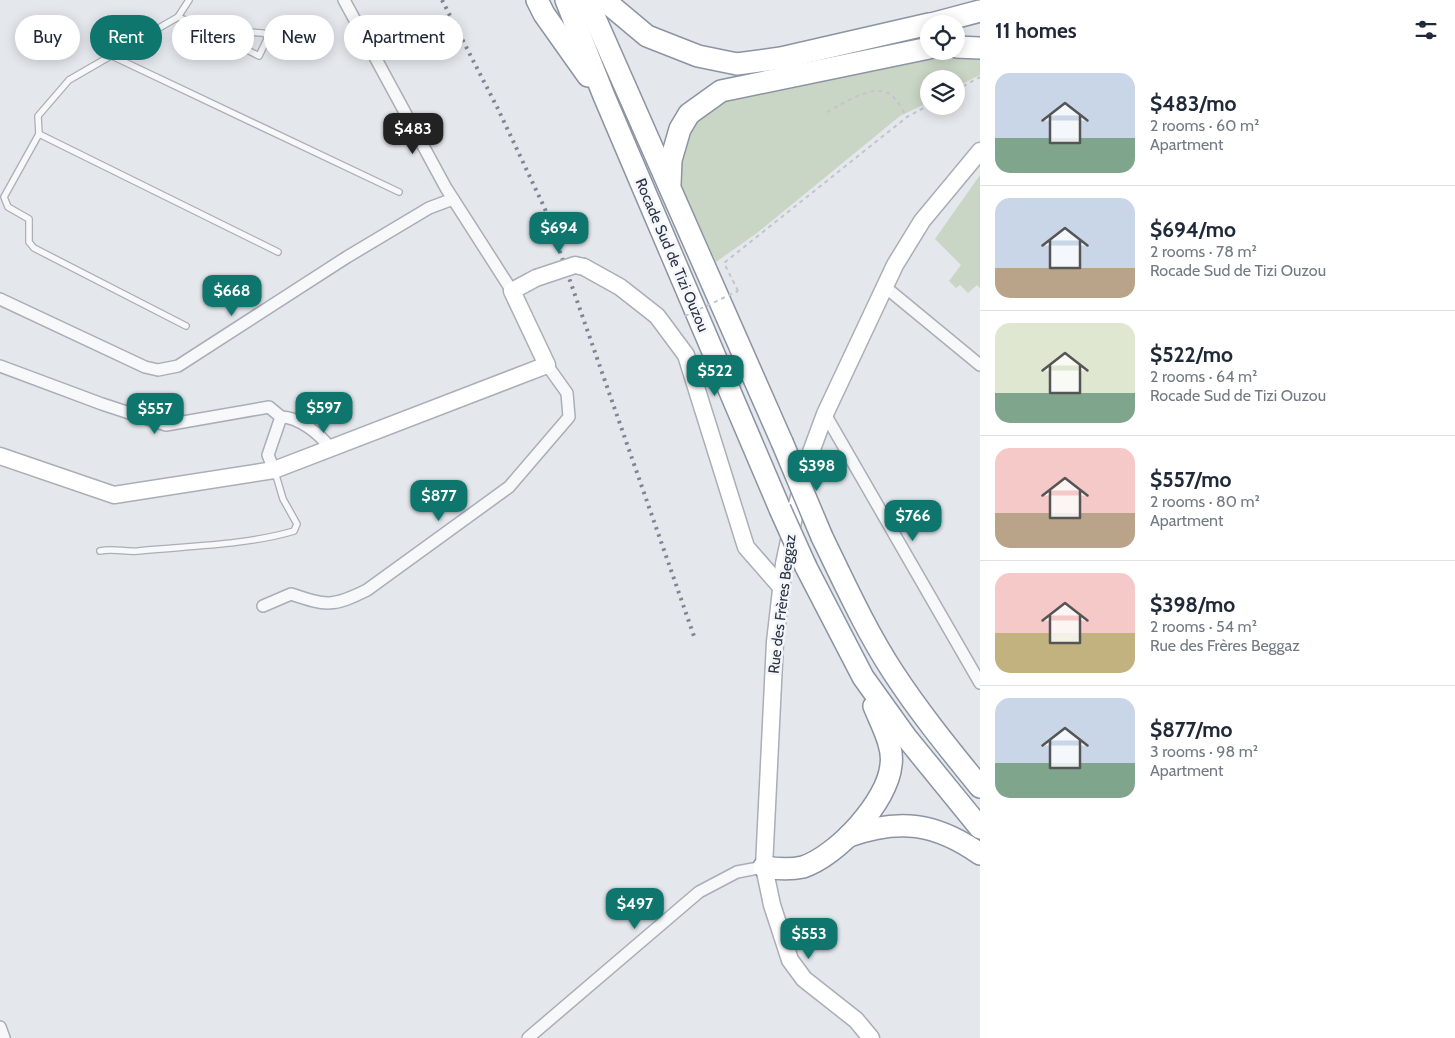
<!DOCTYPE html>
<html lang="en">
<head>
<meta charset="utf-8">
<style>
  :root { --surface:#fff; --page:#f6f6f7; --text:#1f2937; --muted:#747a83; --line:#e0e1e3; --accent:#0f766e }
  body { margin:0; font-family:Cabin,sans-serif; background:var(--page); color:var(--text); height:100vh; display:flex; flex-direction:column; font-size:19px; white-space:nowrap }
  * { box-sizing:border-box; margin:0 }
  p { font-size:16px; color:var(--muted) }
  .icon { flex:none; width:28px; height:28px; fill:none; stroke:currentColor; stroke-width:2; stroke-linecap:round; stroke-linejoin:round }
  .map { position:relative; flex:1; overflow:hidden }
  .details { display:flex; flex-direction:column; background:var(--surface); width:475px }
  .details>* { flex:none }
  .top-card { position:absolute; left:15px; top:15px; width:475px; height:45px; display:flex; gap:10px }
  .fabs { position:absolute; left:920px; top:15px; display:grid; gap:10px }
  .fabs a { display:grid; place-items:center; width:45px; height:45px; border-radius:50%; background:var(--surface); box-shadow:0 2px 12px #0003; font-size:25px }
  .price { position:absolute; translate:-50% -42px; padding:0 11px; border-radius:10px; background:var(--accent); color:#fff; font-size:16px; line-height:32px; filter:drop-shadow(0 1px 2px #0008) }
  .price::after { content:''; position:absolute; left:50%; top:30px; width:15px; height:11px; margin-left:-8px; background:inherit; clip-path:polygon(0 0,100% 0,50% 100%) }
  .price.selected { background:#222; color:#fff }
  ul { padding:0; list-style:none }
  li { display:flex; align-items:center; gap:15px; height:125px; padding:0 15px }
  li+li { border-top:1px solid var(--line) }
  li span { display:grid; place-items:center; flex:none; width:140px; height:100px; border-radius:15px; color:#555 }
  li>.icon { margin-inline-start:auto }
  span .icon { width:60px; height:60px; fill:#fffc; stroke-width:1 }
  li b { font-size:21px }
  h2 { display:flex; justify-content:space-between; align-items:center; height:60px; padding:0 15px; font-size:21px }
  .chip { padding:0 18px; border-radius:22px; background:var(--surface); box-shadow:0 2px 12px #0003; font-size:18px; line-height:45px }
  .chip.selected { background:var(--accent); color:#fff }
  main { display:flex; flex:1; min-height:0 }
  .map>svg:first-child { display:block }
  .green { fill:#c9d6c5 }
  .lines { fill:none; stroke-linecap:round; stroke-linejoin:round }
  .lane-casing { stroke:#a9aeb7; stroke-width:8 }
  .street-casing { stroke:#a9aeb7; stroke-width:14 }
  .secondary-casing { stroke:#a9aeb7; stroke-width:19 }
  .highway-casing { stroke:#8b94a3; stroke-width:24 }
  .path { stroke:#c2c5cb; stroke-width:2; stroke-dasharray:4 4; stroke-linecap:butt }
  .lane { stroke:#f7f8fa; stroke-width:5.5 }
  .street { stroke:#f7f8fa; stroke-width:11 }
  .secondary { stroke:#fff; stroke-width:16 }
  .highway { stroke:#fff; stroke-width:21 }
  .rail { stroke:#7d8696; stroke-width:4; stroke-dasharray:2.5 5; stroke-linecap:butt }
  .secondary-bridge-casing { stroke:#a9aeb7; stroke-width:19; stroke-linecap:butt }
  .highway-bridge-casing { stroke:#8b94a3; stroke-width:24; stroke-linecap:butt }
  .path-bridge { stroke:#c2c5cb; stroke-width:2; stroke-dasharray:4 4; stroke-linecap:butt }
  .secondary-bridge { stroke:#fff; stroke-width:16 }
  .highway-bridge { stroke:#fff; stroke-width:21 }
  .labels { text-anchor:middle; stroke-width:5; stroke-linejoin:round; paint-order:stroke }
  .street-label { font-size:15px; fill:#2b3445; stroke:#f4f6f9 }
</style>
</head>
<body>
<main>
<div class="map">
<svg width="980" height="1038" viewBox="0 0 980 1038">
  <rect width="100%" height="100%" fill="#e4e7ec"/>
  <!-- green -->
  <g class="green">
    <path d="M952 52 980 56V75L956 87V79H929V102L900 116 757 233 716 262 683 190 677 172 691 124 720 98Z"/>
    <path d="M980 175V288L977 285 968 293 960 285 956 288 949 281 961 265 935 239Z"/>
  </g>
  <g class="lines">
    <defs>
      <g id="lane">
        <path d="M189 0 178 17 69 80 38 116 39 134 278 252"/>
        <path d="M178 17 207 29 262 33 284 38"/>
        <path d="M208 30 259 56 269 35"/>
        <path d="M112 56 399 192"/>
        <path d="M39 134 4 197 8 207 29 219V242L34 248 186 326"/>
        <path d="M100 551C113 548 124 552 138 551 188 546 247 545 294 531L297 524 283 499 275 472"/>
      </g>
      <g id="street">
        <path d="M344 0 446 188 512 291"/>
        <path d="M884 286 980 365"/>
        <path d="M0 299 145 367 158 370 178 366 347 257 429 208 453 199"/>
        <path d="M0 366 102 404 166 425 269 407 281 417 268 455 274 470"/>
        <path d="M825 414 980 683"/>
        <path d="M281 417C299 417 320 434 330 448"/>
        <path d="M263 606 291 594C327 606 333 607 367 590L509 487 569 417 567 393 547 365"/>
        <path d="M0 1027 4 1038"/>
        <path d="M528 1038 699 892 737 872 764 867"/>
      </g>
      <g id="secondary">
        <path d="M584 267 620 287 657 316 686 355 746 547 781 587"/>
        <path d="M0 456 114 495 274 470 547 365 512 291 536 278"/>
        <path d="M871 1038 856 1020 804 979 790 960 772 905 764 867 775 642 784 564 795 512 811 452 825 414 895 265 922 221 980 151"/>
      </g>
      <g id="highway">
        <path d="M537 0 544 14 588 76"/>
        <path d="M566 0 604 96 780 509"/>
        <path d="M587 0 782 442"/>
        <path d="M604 0 647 36 698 56 737 64 781 58 929 24"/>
        <path d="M931 24 980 11"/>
        <path d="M956 47 980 48"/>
        <path d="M670 184 671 160 680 129 689 114 721 91 929 48"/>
        <path d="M822 537C844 582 865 629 893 672 919 712 950 750 980 787"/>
        <path d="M806 567 863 677 906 737 980 828"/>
        <path d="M849 836C899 818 936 823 980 854"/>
        <path d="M764 867C777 869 790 870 803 867 837 856 888 801 891 765 894 746 881 724 874 706"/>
      </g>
    </defs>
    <!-- lane casing -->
    <use href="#lane" class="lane-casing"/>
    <!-- street casing -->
    <use href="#street" class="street-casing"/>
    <!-- secondary casing -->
    <use href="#secondary" class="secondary-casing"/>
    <!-- highway casing -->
    <use href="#highway" class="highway-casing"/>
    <!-- path -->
    <g class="path">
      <path d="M956 90 980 77"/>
      <path d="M827 112C843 104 872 83 890 94 897 99 902 110 907 117"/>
      <path d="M738 291 724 263 907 117 929 105"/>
    </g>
    <!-- lane -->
    <use href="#lane" class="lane"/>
    <!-- street -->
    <use href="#street" class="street"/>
    <!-- secondary -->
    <use href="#secondary" class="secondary"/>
    <!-- highway -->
    <use href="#highway" class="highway"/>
    <!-- rail -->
    <path class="rail" d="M442 0 498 109 545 209 695 639"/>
    <defs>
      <path id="secondary-bridge" d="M536 278 575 265 584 267"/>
      <g id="highway-bridge">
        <path d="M782 442 822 537"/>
        <path d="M780 509 806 567"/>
      </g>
    </defs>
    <!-- secondary-bridge casing -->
    <use href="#secondary-bridge" class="secondary-bridge-casing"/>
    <!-- highway-bridge casing -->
    <use href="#highway-bridge" class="highway-bridge-casing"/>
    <!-- path-bridge -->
    <path class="path-bridge" d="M685 316 738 291"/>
    <!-- secondary-bridge -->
    <use href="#secondary-bridge" class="secondary-bridge"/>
    <!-- highway-bridge -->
    <use href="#highway-bridge" class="highway-bridge"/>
  </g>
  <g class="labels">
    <!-- street labels -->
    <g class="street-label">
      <text transform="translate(672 255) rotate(67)" y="5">Rocade Sud de Tizi Ouzou</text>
      <text transform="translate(782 604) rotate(-83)" y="5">Rue des Frères Beggaz</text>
    </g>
  </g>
</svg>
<div class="fabs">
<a><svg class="icon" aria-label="locate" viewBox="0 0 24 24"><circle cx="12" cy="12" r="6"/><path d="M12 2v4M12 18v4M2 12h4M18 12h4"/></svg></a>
<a><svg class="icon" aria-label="layers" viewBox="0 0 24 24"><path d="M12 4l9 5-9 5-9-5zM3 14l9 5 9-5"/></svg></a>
</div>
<b class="price selected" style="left:413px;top:155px">$483</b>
<b class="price" style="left:559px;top:254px">$694</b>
<b class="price" style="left:232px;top:317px">$668</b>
<b class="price" style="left:715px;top:397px">$522</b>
<b class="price" style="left:324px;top:434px">$597</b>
<b class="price" style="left:155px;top:435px">$557</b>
<b class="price" style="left:817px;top:492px">$398</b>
<b class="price" style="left:439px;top:522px">$877</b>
<b class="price" style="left:913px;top:542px">$766</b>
<b class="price" style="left:635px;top:930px">$497</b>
<b class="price" style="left:809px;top:960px">$553</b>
<div class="top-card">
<a class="chip">Buy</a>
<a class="chip selected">Rent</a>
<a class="chip">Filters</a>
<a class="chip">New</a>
<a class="chip">Apartment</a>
</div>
</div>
<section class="details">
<h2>11 homes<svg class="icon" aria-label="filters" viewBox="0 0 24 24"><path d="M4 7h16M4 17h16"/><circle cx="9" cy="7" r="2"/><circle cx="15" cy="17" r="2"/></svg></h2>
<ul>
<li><span style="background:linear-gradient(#c9d6e8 65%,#7fa58c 0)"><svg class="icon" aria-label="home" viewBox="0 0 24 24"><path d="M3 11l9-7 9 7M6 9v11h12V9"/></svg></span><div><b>$483/mo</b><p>2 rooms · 60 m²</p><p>Apartment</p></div></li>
<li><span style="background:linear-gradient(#c9d6e8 70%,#b9a48a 0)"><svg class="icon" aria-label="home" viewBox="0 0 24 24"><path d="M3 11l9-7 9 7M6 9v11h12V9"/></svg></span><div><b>$694/mo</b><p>2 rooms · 78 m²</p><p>Rocade Sud de Tizi Ouzou</p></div></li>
<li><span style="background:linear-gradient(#dfe7d0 70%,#7fa58c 0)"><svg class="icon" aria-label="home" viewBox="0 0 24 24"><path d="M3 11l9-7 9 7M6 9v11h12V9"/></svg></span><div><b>$522/mo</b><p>2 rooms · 64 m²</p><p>Rocade Sud de Tizi Ouzou</p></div></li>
<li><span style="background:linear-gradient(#f6c9c9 65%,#b9a48a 0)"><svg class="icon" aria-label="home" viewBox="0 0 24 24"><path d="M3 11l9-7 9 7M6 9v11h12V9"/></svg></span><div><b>$557/mo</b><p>2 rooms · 80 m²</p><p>Apartment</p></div></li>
<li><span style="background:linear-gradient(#f6c9c9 60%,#c2b280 0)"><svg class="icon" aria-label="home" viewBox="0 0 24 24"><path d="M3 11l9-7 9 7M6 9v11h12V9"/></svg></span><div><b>$398/mo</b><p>2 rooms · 54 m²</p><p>Rue des Frères Beggaz</p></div></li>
<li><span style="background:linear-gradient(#c9d6e8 65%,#7fa58c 0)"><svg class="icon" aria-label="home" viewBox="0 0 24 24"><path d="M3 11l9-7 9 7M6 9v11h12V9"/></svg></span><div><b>$877/mo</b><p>3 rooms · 98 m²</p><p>Apartment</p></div></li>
</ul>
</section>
</main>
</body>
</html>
